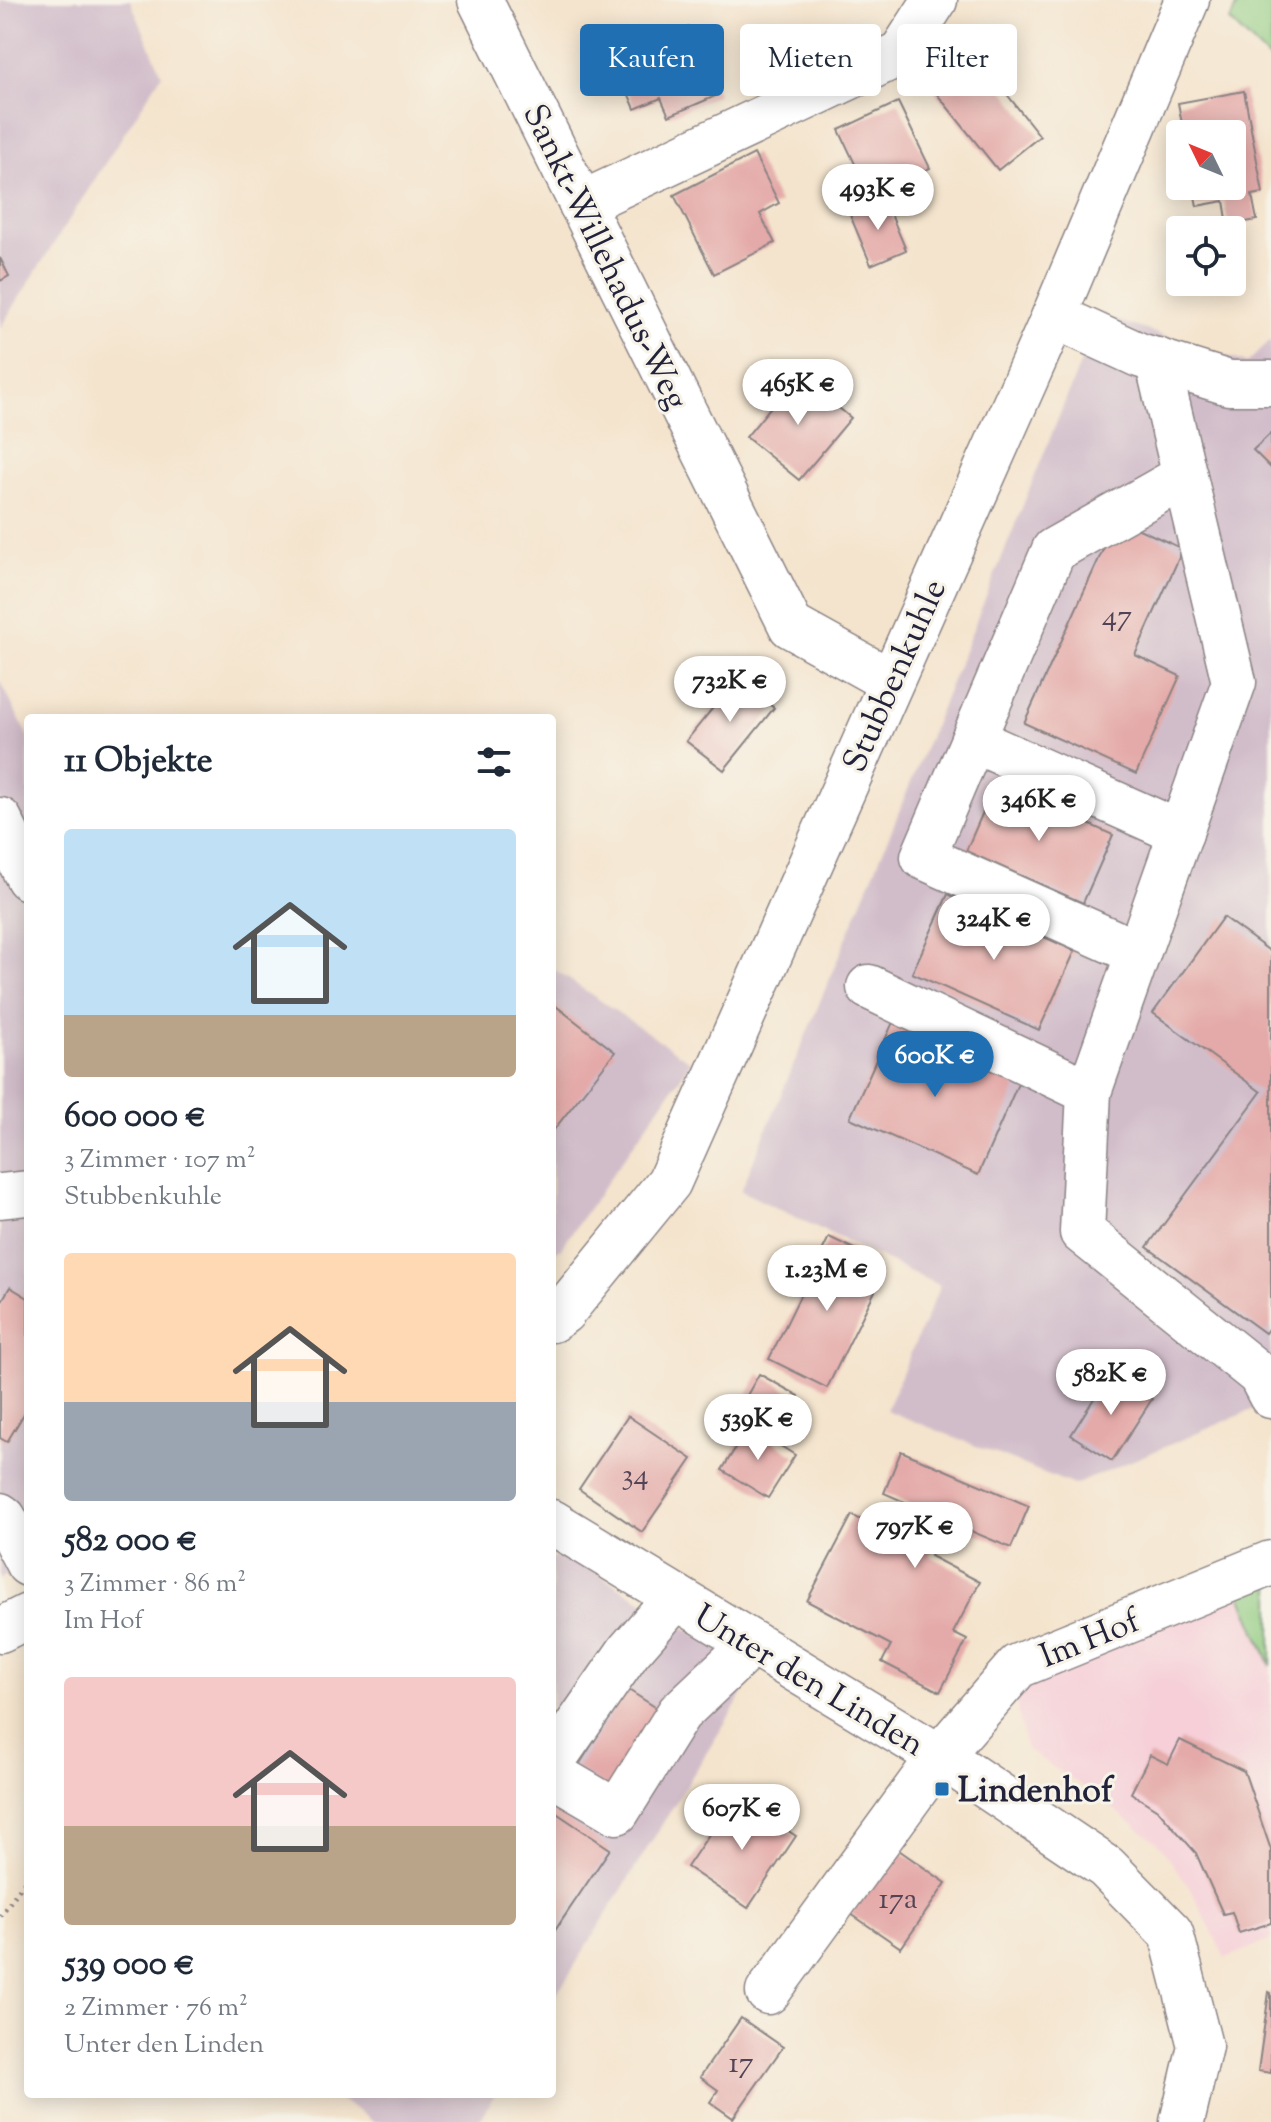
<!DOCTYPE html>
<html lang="de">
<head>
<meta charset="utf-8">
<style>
  :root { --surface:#fff; --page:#f2f2f3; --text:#1f2937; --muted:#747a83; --accent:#1f6fb2 }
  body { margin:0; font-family:"Sorts Mill Goudy",serif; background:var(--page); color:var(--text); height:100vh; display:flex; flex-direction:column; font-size:30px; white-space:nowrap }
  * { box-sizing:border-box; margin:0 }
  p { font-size:26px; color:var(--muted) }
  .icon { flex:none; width:44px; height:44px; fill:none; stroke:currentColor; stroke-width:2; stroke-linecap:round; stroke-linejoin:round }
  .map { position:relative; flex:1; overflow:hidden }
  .sheet { position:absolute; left:24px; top:714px; width:532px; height:1384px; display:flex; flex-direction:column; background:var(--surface); border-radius:8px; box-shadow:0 4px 20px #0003 }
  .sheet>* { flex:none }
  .banner { position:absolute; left:580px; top:24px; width:570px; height:72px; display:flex; gap:16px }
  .needle { width:52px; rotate:313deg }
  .tools { position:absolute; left:1166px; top:120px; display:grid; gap:16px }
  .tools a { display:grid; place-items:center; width:80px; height:80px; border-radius:8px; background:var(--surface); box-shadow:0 4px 20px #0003; font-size:40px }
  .price { position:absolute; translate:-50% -68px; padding:0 18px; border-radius:28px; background:#fff; color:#222; font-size:26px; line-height:52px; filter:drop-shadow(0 2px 4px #0008) }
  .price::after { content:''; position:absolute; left:50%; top:48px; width:24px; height:18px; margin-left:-12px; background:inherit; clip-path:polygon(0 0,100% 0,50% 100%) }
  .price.on { background:var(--accent); color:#fff }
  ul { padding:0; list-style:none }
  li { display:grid; align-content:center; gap:16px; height:424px; padding:0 40px }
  li span { display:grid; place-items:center; height:248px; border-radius:8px; color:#555 }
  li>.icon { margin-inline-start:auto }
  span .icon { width:144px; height:144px; fill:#fffc; stroke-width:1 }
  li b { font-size:34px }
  h2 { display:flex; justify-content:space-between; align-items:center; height:96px; padding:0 40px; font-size:34px }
  .chip { padding:0 28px; border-radius:8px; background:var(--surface); box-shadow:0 4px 20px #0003; font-size:28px; line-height:72px }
  .chip.on { background:var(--accent); color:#fff }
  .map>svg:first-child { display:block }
  .built { fill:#f6cfd8 }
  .industrial { fill:#d1bdca }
  .green { fill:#90cb80; stroke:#59765e; stroke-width:2 }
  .building { fill:#e4aaa9 }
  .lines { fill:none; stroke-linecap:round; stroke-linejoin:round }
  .minor-casing { stroke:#8b8384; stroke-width:47 }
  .major-casing { stroke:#8b8384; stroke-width:47 }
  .path { stroke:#8b8384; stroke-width:5; stroke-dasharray:2 6; stroke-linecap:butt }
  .minor { stroke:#fff; stroke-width:44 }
  .major { stroke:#fff; stroke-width:44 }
  .poi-dot { fill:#1f6fb2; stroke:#f7f3e8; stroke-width:3 }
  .labels { text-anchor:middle; stroke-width:6; stroke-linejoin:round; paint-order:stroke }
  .number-label { font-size:30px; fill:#524456 }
  .street-label { font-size:34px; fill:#22223b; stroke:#f7f3e8 }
  .poi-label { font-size:34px; font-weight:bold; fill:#22223b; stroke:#f7f3e8; text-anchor:start }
</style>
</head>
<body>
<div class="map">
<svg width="1271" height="2122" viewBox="0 0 1271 2122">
  <rect width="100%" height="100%" fill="#f7f3e8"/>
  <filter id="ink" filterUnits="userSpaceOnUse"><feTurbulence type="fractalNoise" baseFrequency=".0125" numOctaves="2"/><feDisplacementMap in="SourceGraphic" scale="16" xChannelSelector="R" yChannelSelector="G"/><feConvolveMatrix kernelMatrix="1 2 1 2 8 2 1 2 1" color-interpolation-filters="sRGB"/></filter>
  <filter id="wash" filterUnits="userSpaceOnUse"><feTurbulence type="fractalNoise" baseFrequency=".006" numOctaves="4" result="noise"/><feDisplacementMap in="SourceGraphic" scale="32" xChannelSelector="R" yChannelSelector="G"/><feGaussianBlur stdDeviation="1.8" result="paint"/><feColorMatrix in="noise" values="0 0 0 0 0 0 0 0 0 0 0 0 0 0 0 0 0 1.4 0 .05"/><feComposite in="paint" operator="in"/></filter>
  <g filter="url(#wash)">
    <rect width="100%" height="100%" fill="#f4e4cd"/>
    <!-- built -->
    <path class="built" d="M1240 1593 1271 1666V1940L1225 1958 1192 1891 1159 1844 1091 1792 1026 1749 1015 1698 1042 1674Z"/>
    <!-- industrial -->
    <g class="industrial">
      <path d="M0 0H130L162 74 0 328Z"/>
      <path d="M1100 315 1247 363 1271 340V1402L1074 1485 886 1410 940 1286 741 1191 892 829Z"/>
      <path d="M0 680 28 737V1562L0 1579Z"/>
      <path d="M552 968 691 1062 561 1248 552 1253Z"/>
      <path d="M559 1549 756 1673 552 2002V1560Z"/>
      <path d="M332 2094H495L478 2122H374Z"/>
    </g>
    <!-- green -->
    <g class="green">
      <path d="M1239 0H1271V61L1230 21Z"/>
      <path d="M1271 1583V1666L1240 1593Z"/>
    </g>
    <g id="blocks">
      <!-- building -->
      <g class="building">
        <path d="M689 27 718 95 669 116 661 98 635 109 614 60Z"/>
        <path d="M975 54 1040 136 998 170 932 88Z"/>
        <path d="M1244 91 1263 193 1252 195 1257 220 1228 225 1224 201 1197 206 1193 186H1232V134H1184L1178 103Z"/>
        <path d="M898 102 930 168 870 196 839 130Z"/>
        <path d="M754 154 779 203 760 214 775 243 714 274 674 195Z"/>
        <path d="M885 200 906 250 871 265 850 215Z"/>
        <path d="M0 258 9 276 0 281Z"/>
        <path d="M798 374 851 418 799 480 746 437Z"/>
        <path d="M1271 433V468L1253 450Z"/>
        <path d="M1117 519 1183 549 1135 655 1180 676 1136 774 1024 723Z"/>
        <path d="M737 678 774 708 724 770 686 741Z"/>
        <path d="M996 782 1113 835 1083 903 966 851Z"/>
        <path d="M948 894 1075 951 1039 1030 912 973Z"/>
        <path d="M1223 917 1271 952V1325L1265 1333 1147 1247 1261 1092 1153 1013Z"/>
        <path d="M552 1003 615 1052 552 1132Z"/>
        <path d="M893 1022 1020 1079 978 1175 850 1118Z"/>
        <path d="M829 1237 877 1260 867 1280 878 1285 827 1388 769 1359Z"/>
        <path d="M10 1287 28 1298V1407L7 1442 0 1438V1304Z"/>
        <path d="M1110 1373 1152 1399 1112 1461 1071 1435Z"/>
        <path d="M759 1374 799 1396 780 1429 741 1406Z"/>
        <path d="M628 1416 692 1459 642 1532 579 1489Z"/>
        <path d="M749 1426 795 1455 768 1498 722 1470Z"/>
        <path d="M901 1451 1029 1506 1011 1548 945 1520 930 1556 980 1582 953 1633 967 1640 940 1692 882 1662 891 1645 807 1601 852 1515 907 1544 921 1509 884 1493Z"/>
        <path d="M627 1689 666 1714 616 1793 577 1768Z"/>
        <path d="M1180 1740 1244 1771 1271 1850V1923L1239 1933 1232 1912 1223 1914 1196 1853 1159 1811 1131 1793 1150 1755 1168 1764Z"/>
        <path d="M735 1796 796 1836 748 1908 687 1867Z"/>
        <path d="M552 1810 610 1849 552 1935Z"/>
        <path d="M896 1848 946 1883 901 1948 851 1914Z"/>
        <path d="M1269 1992 1271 1993V2073L1258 2071Z"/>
        <path d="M741 2018 783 2047 733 2118 710 2102 718 2090 700 2077Z"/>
      </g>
    </g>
  </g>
  <g filter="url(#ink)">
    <use href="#blocks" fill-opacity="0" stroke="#8b8384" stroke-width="2"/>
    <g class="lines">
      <defs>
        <g id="minor">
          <path d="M480 0 791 626 890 681"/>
          <path d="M581 204 901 53 935 0"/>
          <path d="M1054 316 1139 355 1229 383H1271"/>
          <path d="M1157 360 1234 682 1089 1092 1082 1232 1260 1375 1271 1396"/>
          <path d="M973 740 1181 833"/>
          <path d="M0 820 28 878"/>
          <path d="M1138 953 923 857 1054 550 1185 476"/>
          <path d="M869 987 1089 1092"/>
          <path d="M0 1196 28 1193"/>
          <path d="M0 1515 4 1518 28 1564"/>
          <path d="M552 1522 965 1772 1106 1867 1171 1933 1200 2046 1182 2122"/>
          <path d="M552 1762 629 1651 676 1597"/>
          <path d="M552 1774 617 1812 679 1713 752 1644"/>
          <path d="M768 1992 939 1757 1018 1666 1271 1563"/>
        </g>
        <g id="major">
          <path d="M552 1320 563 1312 669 1182 1054 316 1187 0"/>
          <path d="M0 1630 28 1616"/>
        </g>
      </defs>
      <!-- minor casing -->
      <use href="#minor" class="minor-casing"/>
      <!-- major casing -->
      <use href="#major" class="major-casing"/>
      <!-- path -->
      <path class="path" d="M0 1916 28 1877"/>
      <!-- minor -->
      <use href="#minor" class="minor"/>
      <!-- major -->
      <use href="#major" class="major"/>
    </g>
  </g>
  <!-- markers -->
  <rect class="poi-dot" x="934" y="1781" width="16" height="16" rx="4"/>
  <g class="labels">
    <!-- number labels -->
    <g class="number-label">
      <text x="1117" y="625">47</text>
      <text x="635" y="1484">34</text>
      <text x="898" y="1908">17a</text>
      <text x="741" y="2072">17</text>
    </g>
    <!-- street labels -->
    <g class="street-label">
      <text transform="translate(607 256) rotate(64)" y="12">Sankt-Willehadus-Weg</text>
      <text transform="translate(893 675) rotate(-66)" y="12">Stubbenkuhle</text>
      <text transform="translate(1089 1637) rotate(-22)" y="12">Im Hof</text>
      <text transform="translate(810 1679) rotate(31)" y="12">Unter den Linden</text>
    </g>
    <!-- poi labels -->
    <g class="poi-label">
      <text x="958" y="1801">Lindenhof</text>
    </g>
  </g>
</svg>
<div class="tools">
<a><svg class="needle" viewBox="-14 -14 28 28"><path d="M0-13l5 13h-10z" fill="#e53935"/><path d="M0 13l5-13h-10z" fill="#747a83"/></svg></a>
<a><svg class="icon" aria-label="locate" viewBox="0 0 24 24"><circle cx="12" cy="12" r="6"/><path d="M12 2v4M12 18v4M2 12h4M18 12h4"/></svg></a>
</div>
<b class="price" style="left:878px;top:232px">493K €</b>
<b class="price" style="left:798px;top:427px">465K €</b>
<b class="price" style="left:730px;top:724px">732K €</b>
<b class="price" style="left:1039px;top:843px">346K €</b>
<b class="price" style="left:994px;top:962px">324K €</b>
<b class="price on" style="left:935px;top:1099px">600K €</b>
<b class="price" style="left:827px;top:1313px">1.23M €</b>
<b class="price" style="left:1111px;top:1417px">582K €</b>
<b class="price" style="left:758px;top:1462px">539K €</b>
<b class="price" style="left:915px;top:1570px">797K €</b>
<b class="price" style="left:742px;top:1852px">607K €</b>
<div class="banner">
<a class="chip on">Kaufen</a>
<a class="chip">Mieten</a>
<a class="chip">Filter</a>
</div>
<section class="sheet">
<h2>11 Objekte<svg class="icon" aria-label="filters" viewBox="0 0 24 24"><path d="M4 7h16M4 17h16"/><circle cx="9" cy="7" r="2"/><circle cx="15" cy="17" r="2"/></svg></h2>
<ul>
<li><span style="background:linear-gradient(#bfe0f5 75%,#b9a48a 0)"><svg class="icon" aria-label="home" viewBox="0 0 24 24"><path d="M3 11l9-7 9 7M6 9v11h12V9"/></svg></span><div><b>600 000 €</b><p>3 Zimmer · 107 m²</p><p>Stubbenkuhle</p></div></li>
<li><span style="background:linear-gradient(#ffd9b3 60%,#9aa5b1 0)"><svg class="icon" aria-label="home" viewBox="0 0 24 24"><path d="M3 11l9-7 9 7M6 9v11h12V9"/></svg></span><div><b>582 000 €</b><p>3 Zimmer · 86 m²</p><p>Im Hof</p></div></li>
<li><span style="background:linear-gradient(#f6c9c9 60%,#b9a48a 0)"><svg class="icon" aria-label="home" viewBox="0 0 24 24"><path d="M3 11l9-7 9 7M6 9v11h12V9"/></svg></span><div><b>539 000 €</b><p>2 Zimmer · 76 m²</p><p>Unter den Linden</p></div></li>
</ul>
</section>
</div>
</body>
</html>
